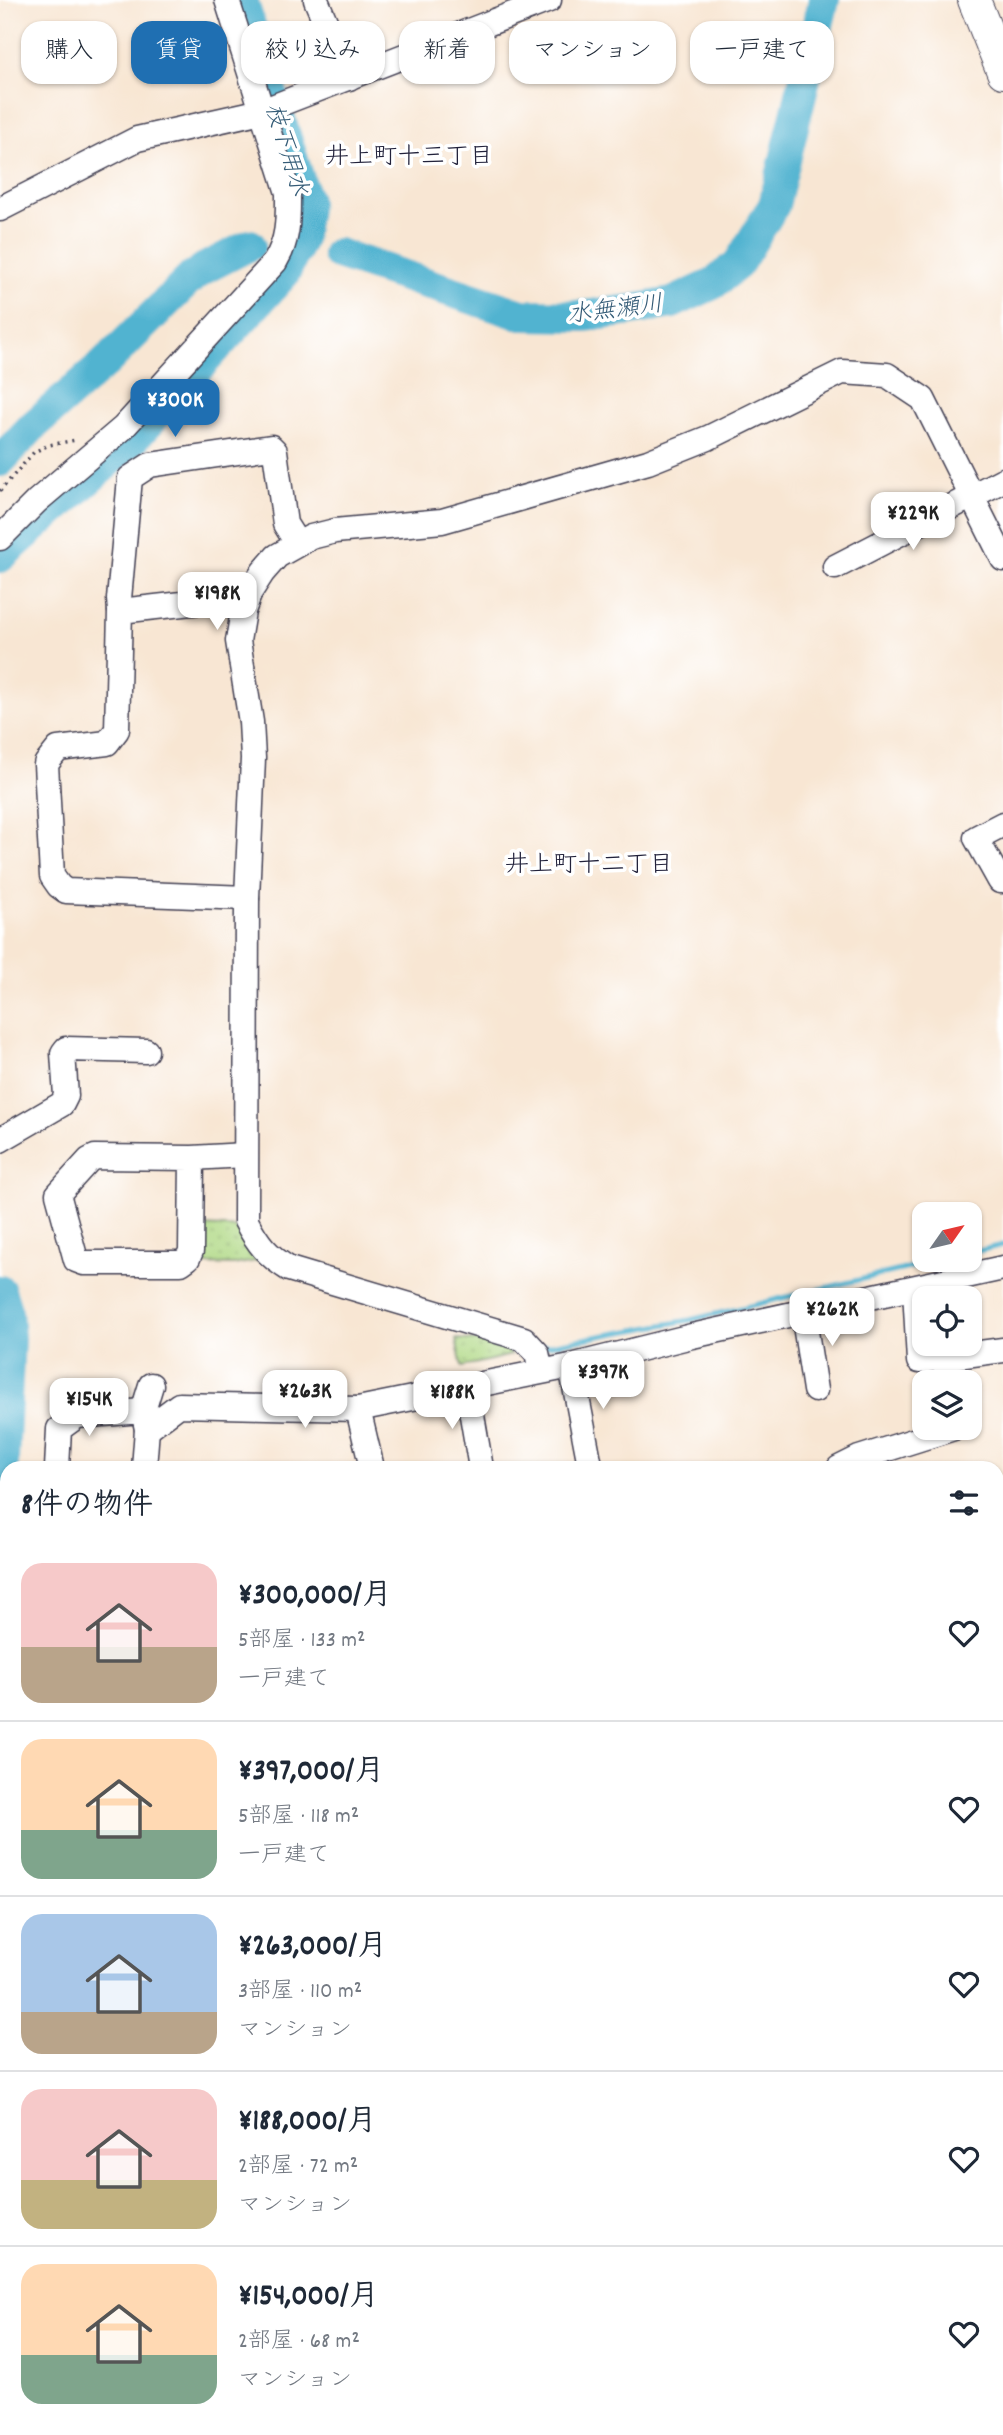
<!DOCTYPE html>
<html lang="ja">
<head>
<meta charset="utf-8">
<style>
  :root { --surface:#fff; --page:#f6f6f7; --text:#1f2937; --muted:#747a83; --line:#e0e1e3; --accent:#1f6fb2 }
  body { margin:0; font-family:Dekko,"Klee One",sans-serif; background:var(--page); color:var(--text); height:100vh; display:flex; flex-direction:column; font-size:26px; white-space:nowrap }
  * { box-sizing:border-box; margin:0 }
  p { font-size:23px; color:var(--muted) }
  .icon { flex:none; width:38px; height:38px; fill:none; stroke:currentColor; stroke-width:2; stroke-linecap:round; stroke-linejoin:round }
  .map { position:relative; flex:1; overflow:hidden }
  .panel { position:absolute; left:0px; top:1461px; width:1004px; height:975px; display:flex; flex-direction:column; background:var(--surface); border-radius:21px 21px 0 0; box-shadow:0 2px 5px #0004 }
  .panel>* { flex:none }
  .banner { position:absolute; left:21px; top:21px; width:962px; height:63px; display:flex; gap:14px }
  .needle { width:46px; rotate:56deg }
  .buttons { position:absolute; left:912px; top:1202px; display:grid; gap:14px }
  .buttons a { display:grid; place-items:center; width:70px; height:70px; border-radius:14px; background:var(--surface); box-shadow:0 2px 5px #0004; font-size:35px }
  .price { position:absolute; translate:-50% -60px; padding:0 16px; border-radius:14px; background:#fff; color:#222; font-size:23px; line-height:46px; filter:drop-shadow(0 2px 4px #0008) }
  .price::after { content:''; position:absolute; left:50%; top:42px; width:21px; height:16px; margin-left:-10px; background:inherit; clip-path:polygon(0 0,100% 0,50% 100%) }
  .price.on { background:var(--accent); color:#fff }
  ul { padding:0; list-style:none }
  li { display:flex; align-items:center; gap:21px; height:175px; padding:0 21px }
  li+li { border-top:2px solid var(--line) }
  li span { display:grid; place-items:center; flex:none; width:196px; height:140px; border-radius:21px; color:#555 }
  li>.icon { margin-inline-start:auto }
  span .icon { width:84px; height:84px; fill:#fffc; stroke-width:1 }
  li b { font-size:30px }
  h2 { display:flex; justify-content:space-between; align-items:center; height:84px; padding:0 21px; font-size:30px }
  .chip { padding:0 24px; border-radius:21px; background:var(--surface); box-shadow:0 2px 5px #0004; font-size:24px; line-height:63px }
  .chip.on { background:var(--accent); color:#fff }
  .map>svg:first-child { display:block }
  .green { fill:url(#green-dots); stroke:#687d5f; stroke-width:2 }
  .pitch { fill:#afd883; stroke:#687d5f; stroke-width:2 }
  .lines { fill:none; stroke-linecap:round; stroke-linejoin:round }
  .stream { stroke:#51b3d0; stroke-width:5 }
  .river { stroke:#51b3d0; stroke-width:32 }
  .building { fill:#df9b86 }
  .minor-casing { stroke:#423f52; stroke-width:27 }
  .major-casing { stroke:#423f52; stroke-width:34 }
  .path { stroke:#423f52; stroke-width:3.5; stroke-dasharray:2 5; stroke-linecap:butt }
  .minor { stroke:#fff; stroke-width:24 }
  .major { stroke:#fff; stroke-width:32 }
  .rail { stroke:#22223b; stroke-width:5 }
  .labels { text-anchor:middle; stroke-width:7; stroke-linejoin:round; paint-order:stroke }
  .water-label { font-size:24px; font-style:italic; fill:#355c77; stroke:#fff }
  .neighbourhood-label { font-size:24px; fill:#22223b; stroke:#fff }
</style>
</head>
<body>
<div class="map">
<svg width="1003" height="2435" viewBox="0 0 1003 2435">
  <defs>
    <pattern id="green-dots" width="8" height="8" patternUnits="userSpaceOnUse" patternTransform="scale(1.75)"><rect width="8" height="8" fill="#afd883"/><path d="M2 2h.1M6 6h.1" fill="none" stroke="#96b972" stroke-width="1.8" stroke-linecap="round"/></pattern>
  </defs>
  <rect width="100%" height="100%" fill="#fff"/>
  <filter id="ink" filterUnits="userSpaceOnUse"><feTurbulence type="fractalNoise" baseFrequency=".0143" numOctaves="2"/><feDisplacementMap in="SourceGraphic" scale="14" xChannelSelector="R" yChannelSelector="G"/><feConvolveMatrix kernelMatrix="1 2 1 2 8 2 1 2 1" color-interpolation-filters="sRGB"/></filter>
  <filter id="wash" filterUnits="userSpaceOnUse"><feTurbulence type="fractalNoise" baseFrequency=".00686" numOctaves="4" result="noise"/><feDisplacementMap in="SourceGraphic" scale="28" xChannelSelector="R" yChannelSelector="G"/><feGaussianBlur stdDeviation="1.57" result="paint"/><feColorMatrix in="noise" values="0 0 0 0 0 0 0 0 0 0 0 0 0 0 0 0 0 1.4 0 .05"/><feComposite in="paint" operator="in"/></filter>
  <g filter="url(#wash)">
    <rect width="100%" height="100%" fill="#f8e6d3"/>
    <!-- green -->
    <g class="green">
      <path d="M202 1226 242 1228 261 1260 233 1265 201 1264Z"/>
      <path d="M456 1339 507 1343 511 1355 462 1367Z"/>
    </g>
    <!-- pitch -->
    <path class="pitch" d="M677 2429H848L795 2435H676Z"/>
    <g class="lines">
      <!-- stream -->
      <g class="stream">
        <path d="M970 1253 1003 1245"/>
        <path d="M544 1346 690 1320 943 1260"/>
      </g>
      <!-- river -->
      <g class="river">
        <path d="M338 254 522 315 584 316 632 310 672 303 713 284 738 264 774 205 824 0"/>
        <path d="M0 461 33 426 104 364 192 277 205 268 250 245"/>
        <path d="M0 557 129 444 284 274 300 241 306 201 242 0"/>
        <path d="M0 1291 7 1313 9 1339 0 1520"/>
      </g>
    </g>
    <g id="blocks">
      <!-- building -->
      <g class="building">
        <path d="M999 1672 1003 1704 998 1705V1673Z"/>
        <path d="M1003 1713V1728L998 1729V1715Z"/>
        <path d="M1003 1789V1835L998 1828V1794Z"/>
        <path d="M998 1929 1003 1935V1971L998 1965Z"/>
        <path d="M1003 2016V2063L998 2068V2021Z"/>
        <path d="M1003 2065V2077L998 2082V2070Z"/>
        <path d="M998 2147 1003 2153V2177L1000 2180 1003 2183V2221L1000 2224 998 2222Z"/>
        <path d="M1001 2329H1003V2377L998 2376V2352Z"/>
        <path d="M923 2429H939V2435H922Z"/>
      </g>
    </g>
  </g>
  <g filter="url(#ink)">
    <use href="#blocks" fill-opacity="0" stroke="#423f52" stroke-width="2"/>
    <g class="lines">
      <defs>
        <g id="minor">
          <path d="M316 0 349 78"/>
          <path d="M0 209 137 139 262 111 549 0"/>
          <path d="M0 538 37 501 123 428 275 262C289 239 288 218 288 193L227 0"/>
          <path d="M835 567 1003 480"/>
          <path d="M120 611 119 599 130 478 150 465 271 447 275 451 285 524 297 543"/>
          <path d="M243 611 218 600 120 611 117 730 107 743 58 749 46 764 52 876 59 886 66 891 247 898"/>
          <path d="M1003 824 976 838 1000 881H1003"/>
          <path d="M0 1140 62 1104 66 1096 63 1053 66 1049 146 1051"/>
          <path d="M192 1158 191 1251 188 1258 181 1263H84L76 1260 58 1194 89 1160 95 1157 192 1158 245 1155"/>
          <path d="M915 1289 919 1361 1003 1350"/>
          <path d="M803 1312 815 1390"/>
          <path d="M946 1358 949 1382"/>
          <path d="M571 1366 590 1465"/>
          <path d="M541 1370 537 1353 524 1339 289 1269C267 1255 258 1244 246 1221L247 898 253 758 251 722 238 641 243 611 250 592 263 572 277 556 311 537 335 531 442 521 648 462 708 438 842 372 887 375 923 399 1003 559"/>
          <path d="M467 1386 481 1468"/>
          <path d="M358 1409 372 1468"/>
          <path d="M143 1411 151 1385"/>
          <path d="M57 1468 59 1429 77 1416 143 1411 147 1429"/>
          <path d="M144 1468 147 1429 179 1405 358 1409 571 1366 692 1336 1003 1268"/>
          <path d="M839 1468 859 1458 954 1428"/>
          <path d="M998 1596 1003 1594"/>
          <path d="M0 1817 7 1822"/>
          <path d="M0 1919 7 1913"/>
          <path d="M216 2429V2435"/>
          <path d="M439 2429 440 2435"/>
          <path d="M525 2429 526 2435"/>
        </g>
        <path id="major" d="M974 0 1003 72"/>
      </defs>
      <!-- minor casing -->
      <use href="#minor" class="minor-casing"/>
      <!-- major casing -->
      <use href="#major" class="major-casing"/>
      <!-- path -->
      <path class="path" d="M0 491 34 452 49 445 76 440"/>
      <!-- minor -->
      <use href="#minor" class="minor"/>
      <!-- major -->
      <use href="#major" class="major"/>
      <!-- rail -->
      <g class="rail">
        <path d="M998 1751 1003 1748"/>
        <path d="M581 2435 582 2429"/>
      </g>
    </g>
  </g>
  <g class="labels">
    <!-- water labels -->
    <g class="water-label">
      <text transform="translate(288 149) rotate(73)" y="8">枝下用水</text>
      <text transform="translate(615 308) rotate(-7)" y="8">水無瀬川</text>
    </g>
    <!-- neighbourhood labels -->
    <g class="neighbourhood-label">
      <text x="409" y="163">井上町十三丁目</text>
      <text x="589" y="871">井上町十二丁目</text>
    </g>
  </g>
</svg>
<div class="buttons">
<a><svg class="needle" viewBox="-14 -14 28 28"><path d="M0-13l5 13h-10z" fill="#e53935"/><path d="M0 13l5-13h-10z" fill="#747a83"/></svg></a>
<a><svg class="icon" aria-label="locate" viewBox="0 0 24 24"><circle cx="12" cy="12" r="6"/><path d="M12 2v4M12 18v4M2 12h4M18 12h4"/></svg></a>
<a><svg class="icon" aria-label="layers" viewBox="0 0 24 24"><path d="M12 4l9 5-9 5-9-5zM3 14l9 5 9-5"/></svg></a>
</div>
<b class="price on" style="left:175px;top:439px">¥300K</b>
<b class="price" style="left:913px;top:552px">¥229K</b>
<b class="price" style="left:217px;top:632px">¥198K</b>
<b class="price" style="left:832px;top:1348px">¥262K</b>
<b class="price" style="left:603px;top:1411px">¥397K</b>
<b class="price" style="left:305px;top:1430px">¥263K</b>
<b class="price" style="left:452px;top:1431px">¥188K</b>
<b class="price" style="left:89px;top:1438px">¥154K</b>
<div class="banner">
<a class="chip">購入</a>
<a class="chip on">賃貸</a>
<a class="chip">絞り込み</a>
<a class="chip">新着</a>
<a class="chip">マンション</a>
<a class="chip">一戸建て</a>
</div>
<section class="panel">
<h2>8件の物件<svg class="icon" aria-label="filters" viewBox="0 0 24 24"><path d="M4 7h16M4 17h16"/><circle cx="9" cy="7" r="2"/><circle cx="15" cy="17" r="2"/></svg></h2>
<ul>
<li><span style="background:linear-gradient(#f6c9c9 60%,#b9a48a 0)"><svg class="icon" aria-label="home" viewBox="0 0 24 24"><path d="M3 11l9-7 9 7M6 9v11h12V9"/></svg></span><div><b>¥300,000/月</b><p>5部屋 · 133 m²</p><p>一戸建て</p></div><svg class="icon" aria-label="heart" viewBox="0 0 24 24"><path d="M12 20l-8-8c-3-5 5-10 8-4 3-6 11-1 8 4z"/></svg></li>
<li><span style="background:linear-gradient(#ffd9b3 65%,#7fa58c 0)"><svg class="icon" aria-label="home" viewBox="0 0 24 24"><path d="M3 11l9-7 9 7M6 9v11h12V9"/></svg></span><div><b>¥397,000/月</b><p>5部屋 · 118 m²</p><p>一戸建て</p></div><svg class="icon" aria-label="heart" viewBox="0 0 24 24"><path d="M12 20l-8-8c-3-5 5-10 8-4 3-6 11-1 8 4z"/></svg></li>
<li><span style="background:linear-gradient(#a9c7e8 70%,#b9a48a 0)"><svg class="icon" aria-label="home" viewBox="0 0 24 24"><path d="M3 11l9-7 9 7M6 9v11h12V9"/></svg></span><div><b>¥263,000/月</b><p>3部屋 · 110 m²</p><p>マンション</p></div><svg class="icon" aria-label="heart" viewBox="0 0 24 24"><path d="M12 20l-8-8c-3-5 5-10 8-4 3-6 11-1 8 4z"/></svg></li>
<li><span style="background:linear-gradient(#f6c9c9 65%,#c2b280 0)"><svg class="icon" aria-label="home" viewBox="0 0 24 24"><path d="M3 11l9-7 9 7M6 9v11h12V9"/></svg></span><div><b>¥188,000/月</b><p>2部屋 · 72 m²</p><p>マンション</p></div><svg class="icon" aria-label="heart" viewBox="0 0 24 24"><path d="M12 20l-8-8c-3-5 5-10 8-4 3-6 11-1 8 4z"/></svg></li>
<li><span style="background:linear-gradient(#ffd9b3 65%,#7fa58c 0)"><svg class="icon" aria-label="home" viewBox="0 0 24 24"><path d="M3 11l9-7 9 7M6 9v11h12V9"/></svg></span><div><b>¥154,000/月</b><p>2部屋 · 68 m²</p><p>マンション</p></div><svg class="icon" aria-label="heart" viewBox="0 0 24 24"><path d="M12 20l-8-8c-3-5 5-10 8-4 3-6 11-1 8 4z"/></svg></li>
</ul>
</section>
</div>
</body>
</html>
